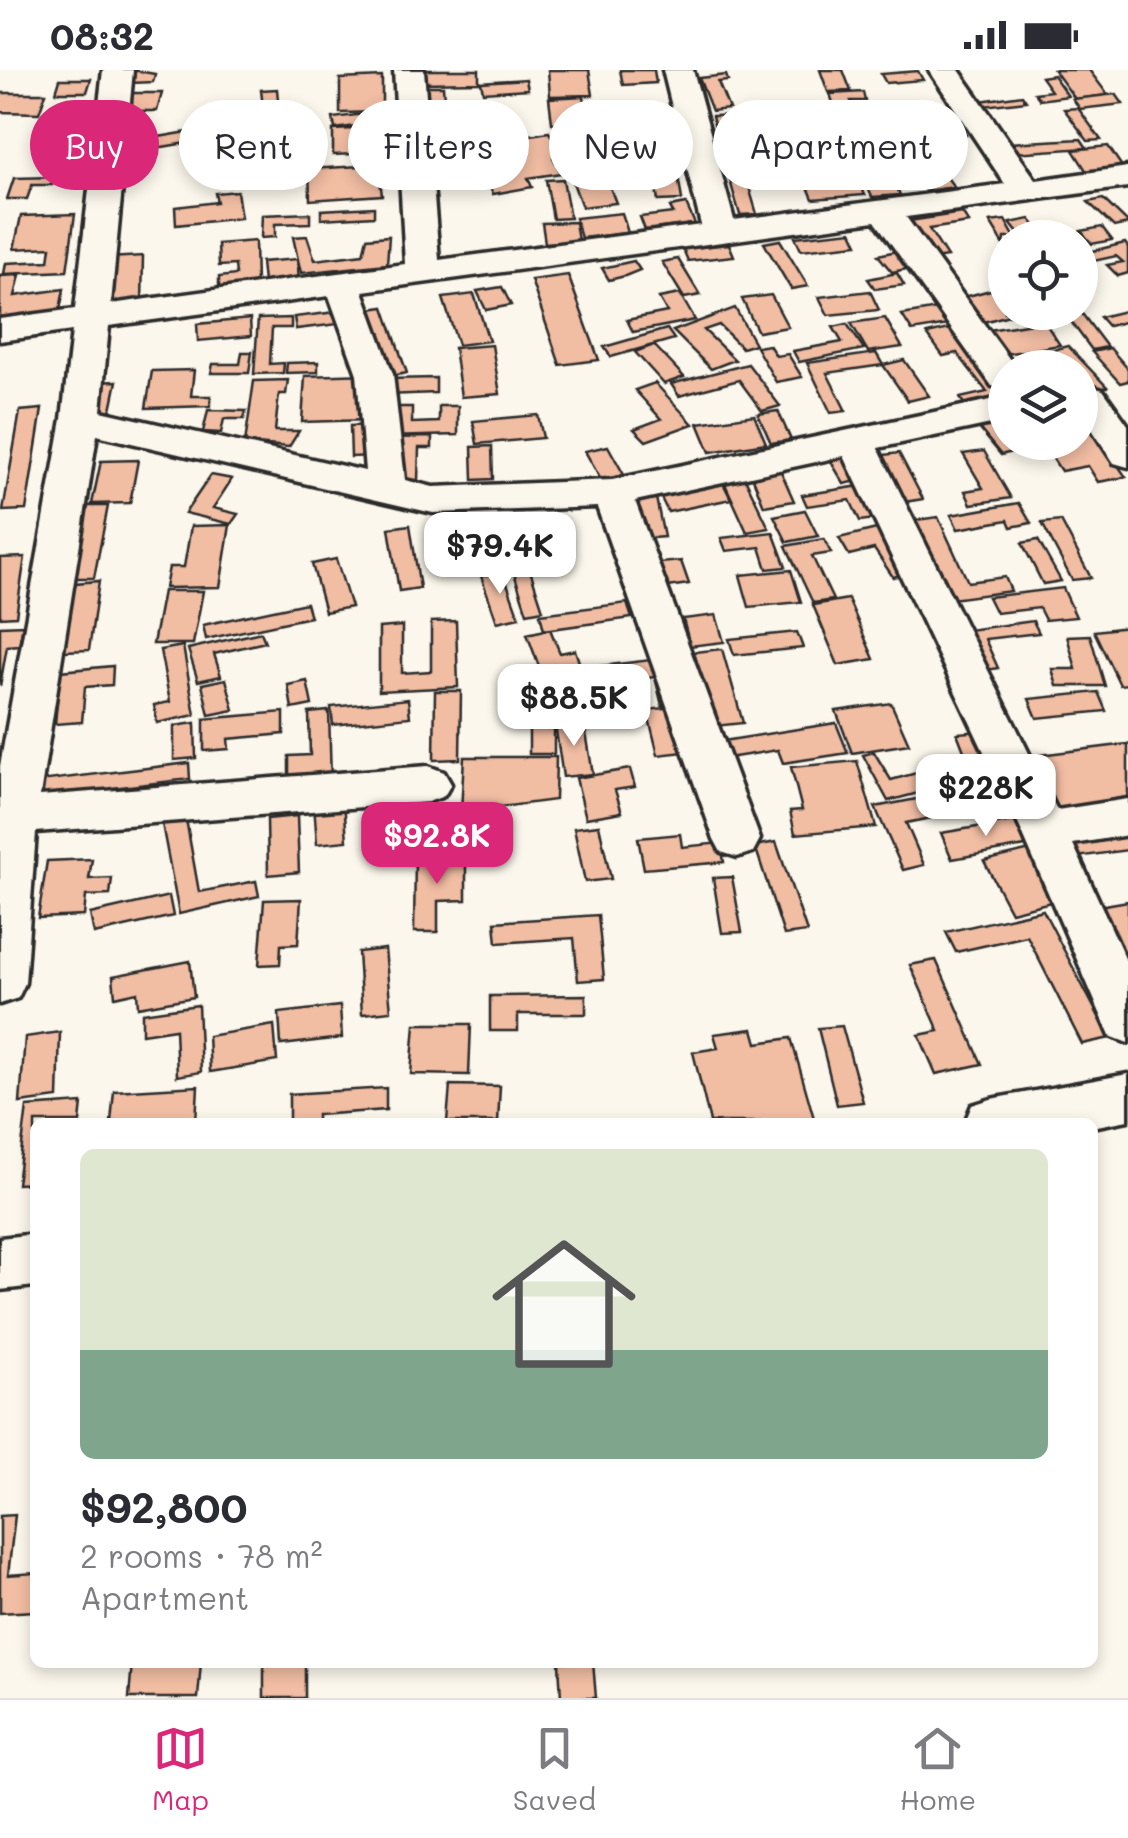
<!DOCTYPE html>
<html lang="en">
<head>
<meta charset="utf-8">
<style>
  :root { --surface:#fff; --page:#f2f2f3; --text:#2b2b33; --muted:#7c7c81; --line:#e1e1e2; --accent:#db2777 }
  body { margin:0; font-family:Mali,sans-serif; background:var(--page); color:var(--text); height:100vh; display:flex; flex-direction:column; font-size:38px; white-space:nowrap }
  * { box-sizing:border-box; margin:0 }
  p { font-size:32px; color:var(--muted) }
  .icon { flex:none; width:55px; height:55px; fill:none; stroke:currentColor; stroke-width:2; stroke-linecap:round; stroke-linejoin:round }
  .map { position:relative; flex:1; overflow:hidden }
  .details { position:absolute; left:30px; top:1048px; width:1068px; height:550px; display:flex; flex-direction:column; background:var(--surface); border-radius:15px; box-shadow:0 5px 15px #0003 }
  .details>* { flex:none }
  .guide { position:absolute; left:30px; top:30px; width:1070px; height:90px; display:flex; gap:20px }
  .fabs { position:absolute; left:988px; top:150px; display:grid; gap:20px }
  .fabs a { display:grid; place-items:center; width:110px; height:110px; border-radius:50%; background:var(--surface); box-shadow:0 5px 15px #0003; font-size:50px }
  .price { position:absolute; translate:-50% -85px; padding:0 22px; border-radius:20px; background:#fff; color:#222; font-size:32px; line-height:65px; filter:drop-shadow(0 2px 5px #0008) }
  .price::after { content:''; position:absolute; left:50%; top:60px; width:30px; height:22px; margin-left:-15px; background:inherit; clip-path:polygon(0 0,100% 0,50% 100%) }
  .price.on { background:var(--accent); color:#fff }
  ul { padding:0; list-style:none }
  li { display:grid; align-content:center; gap:20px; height:530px; padding:0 50px }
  li span { display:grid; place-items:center; height:310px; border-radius:15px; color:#555 }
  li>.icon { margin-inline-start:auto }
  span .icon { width:180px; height:180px; fill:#fffc; stroke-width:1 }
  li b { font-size:42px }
  .chip { padding:0 35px; border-radius:45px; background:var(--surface); box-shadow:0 5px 15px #0003; font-size:35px; line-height:90px }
  .chip.on { background:var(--accent); color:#fff }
  .status { display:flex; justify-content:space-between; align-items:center; height:70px; padding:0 50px; background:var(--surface); direction:ltr }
  .status svg { height:28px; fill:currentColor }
  .tab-bar { display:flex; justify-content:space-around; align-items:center; height:140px; border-top:2px solid var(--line); background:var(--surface); font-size:28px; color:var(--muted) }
  .tab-bar a { display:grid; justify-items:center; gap:5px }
  .tab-bar .on { color:var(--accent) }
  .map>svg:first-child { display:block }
  .building { fill:#f1bda3; stroke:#2b2b2b; stroke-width:2.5 }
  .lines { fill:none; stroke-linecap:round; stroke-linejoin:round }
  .minor-casing { stroke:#2b2b2b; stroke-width:7 }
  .minor { fill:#fbf7ec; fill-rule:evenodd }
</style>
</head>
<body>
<div class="status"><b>08:32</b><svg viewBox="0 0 49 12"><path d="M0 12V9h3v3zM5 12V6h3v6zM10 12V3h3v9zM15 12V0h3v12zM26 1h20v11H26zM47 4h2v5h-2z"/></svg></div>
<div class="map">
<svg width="1128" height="1628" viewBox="0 0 1128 1628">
  <rect width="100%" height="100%" fill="#fbf7ec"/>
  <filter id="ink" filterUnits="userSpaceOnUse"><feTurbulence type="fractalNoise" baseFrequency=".01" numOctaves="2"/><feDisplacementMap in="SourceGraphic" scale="20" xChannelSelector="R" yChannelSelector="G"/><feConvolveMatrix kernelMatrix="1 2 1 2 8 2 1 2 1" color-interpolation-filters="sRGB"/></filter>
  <g filter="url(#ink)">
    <!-- building -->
    <g class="building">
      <path d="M132 0 155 4 153 12 131 13Z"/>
      <path d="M422 0H479V12L421 13Z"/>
      <path d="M548 0H589L593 25 550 26Z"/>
      <path d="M620 0H654L656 13 623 15Z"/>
      <path d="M820 0H843L851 21 828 22Z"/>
      <path d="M1054 0H1089L1108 25 1075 29Z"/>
      <path d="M918 1 923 10 886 13 881 4Z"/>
      <path d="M726 5 728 11 718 12 729 39 712 41 699 8Z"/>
      <path d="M1053 5 1068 26 1040 30 1035 23 1051 21 1041 7Z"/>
      <path d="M382 7V42L340 43V9Z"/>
      <path d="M60 9H91L87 22H56Z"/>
      <path d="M526 9 528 19 483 22 481 12Z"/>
      <path d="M423 16H443L447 71H426Z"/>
      <path d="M277 19 279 41 302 39 303 50 265 54 261 20Z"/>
      <path d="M863 22 865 31H851L864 67 878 66 882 76 848 78 830 24Z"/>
      <path d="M0 23H46L39 43 0 42Z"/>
      <path d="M128 23H162L157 41H142L139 53H120Z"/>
      <path d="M1116 24 1123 34 1080 39 1073 29Z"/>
      <path d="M1022 25 1026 31 984 36 980 31Z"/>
      <path d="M584 26 588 52 552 53 549 28Z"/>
      <path d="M825 33 829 39 776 46 773 40Z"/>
      <path d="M1078 38 1101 70 1088 71 1064 39Z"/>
      <path d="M235 41 238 53 208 57 205 45Z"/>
      <path d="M372 43 376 53 335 59 333 48Z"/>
      <path d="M747 45 756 71 731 73 733 82 722 83 712 46Z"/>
      <path d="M662 46 668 60 585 69 580 54Z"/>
      <path d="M957 47 966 65 934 67 926 49Z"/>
      <path d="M822 49H837L842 67 807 69 804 56H823Z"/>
      <path d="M286 54V59H277L276 96H281V105L259 106 261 56Z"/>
      <path d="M374 58 375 83 333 85V60Z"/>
      <path d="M188 62 192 72 144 80 141 70Z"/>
      <path d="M549 62 562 86 553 87 561 103 528 108 532 117 493 124 489 115 451 121 432 81Z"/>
      <path d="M645 65H672L675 100 648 101Z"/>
      <path d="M1081 69 1087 78 1014 83 1009 73Z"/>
      <path d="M578 71 582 108 568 109 563 72Z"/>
      <path d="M813 75 820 91 777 95 770 78Z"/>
      <path d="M1108 76 1123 98 1087 102 1073 80Z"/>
      <path d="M879 78 881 81 868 82 882 114 895 113 900 125 872 127 851 80Z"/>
      <path d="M764 88 766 96 743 97 757 144 740 145 724 90Z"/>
      <path d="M378 95 382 125 310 130 309 99Z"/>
      <path d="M650 101 652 107 608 112 616 133 582 137 572 110Z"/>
      <path d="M855 103 865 125 813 129 804 107Z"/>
      <path d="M946 106 954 117 925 121 917 110Z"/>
      <path d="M54 107 52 115H32L27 129H7L14 108Z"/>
      <path d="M563 109 570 148 553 149 546 110Z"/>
      <path d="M679 111 682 130 658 131 655 112Z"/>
      <path d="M237 121 241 148 176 155 175 137 217 132 215 123Z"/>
      <path d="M1103 129 1128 153V154L1114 157 1088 132Z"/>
      <path d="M686 134 695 154 645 160 640 147 673 143 670 137Z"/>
      <path d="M374 137V146L321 149V140Z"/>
      <path d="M310 143V153L275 154V167L261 168 262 145Z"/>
      <path d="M622 143 628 163 581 168 575 148Z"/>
      <path d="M962 143 969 153 929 159 947 187 927 190 903 152Z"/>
      <path d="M75 144 67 201 4 204 6 193 49 191 51 177 14 179 21 146Z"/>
      <path d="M1030 149 1046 168H1022L1010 153Z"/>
      <path d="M1005 150 1015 168H1005L1004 175 990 152Z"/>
      <path d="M575 152 578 171 545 173 542 153Z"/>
      <path d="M1102 157 1112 170 1092 174 1081 161Z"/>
      <path d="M852 161 858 174 801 180 795 167Z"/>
      <path d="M307 166 315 190 363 184 367 168 389 166 387 194 301 203 293 167Z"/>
      <path d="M780 170 808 216 791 219 764 173Z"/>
      <path d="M255 171 256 215 219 218V207L236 205 235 195 219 196 218 174Z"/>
      <path d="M1125 173 1128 177V203L1118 206 1107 195 1123 192 1116 186 1080 194V184Z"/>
      <path d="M729 174 734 186 688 191 683 179Z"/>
      <path d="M897 181 911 198 892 202 878 185Z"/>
      <path d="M143 186 142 233 107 236 108 188Z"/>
      <path d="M297 189 299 210 263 213 261 192Z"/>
      <path d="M678 189 700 225 684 228 662 192Z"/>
      <path d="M634 191 640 200 625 206 609 210 602 198Z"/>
      <path d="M897 203 904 215 875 219 868 209Z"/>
      <path d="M20 205 15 226 64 219 59 245 0 247V206Z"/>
      <path d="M568 205 599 290 560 295 531 210Z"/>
      <path d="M502 217 511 235 486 240 477 221Z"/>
      <path d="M998 218 1005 225V242H1020L976 254 953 230Z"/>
      <path d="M870 221 879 240 828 245 819 227Z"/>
      <path d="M474 224 489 271 458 275 443 228Z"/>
      <path d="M680 224 695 250 633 262 627 250 667 242 659 228Z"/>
      <path d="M771 225 788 257 758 262 742 229Z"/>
      <path d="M384 237 407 303 386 307 363 240Z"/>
      <path d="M735 238 755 274 742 278 719 255 704 260 735 290 729 292 711 299 673 261Z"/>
      <path d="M943 238 954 254 912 261 902 245Z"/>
      <path d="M1128 240V251L1108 256 1100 247Z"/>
      <path d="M345 241 347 253 296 259 294 247Z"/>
      <path d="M1080 241 1107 277 1092 280 1064 242Z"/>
      <path d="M291 248V258H272L270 294 284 293 283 303 254 304 258 249Z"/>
      <path d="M885 248 902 277 868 282 851 253Z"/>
      <path d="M250 249 251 266 198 271 197 254Z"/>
      <path d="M1044 251 1060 275 1005 284 989 260Z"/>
      <path d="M847 254 864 279 799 292 793 281 842 272 833 257Z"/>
      <path d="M958 257 1005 319V330L968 339 960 328 987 322 957 283 943 286 927 264Z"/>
      <path d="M667 259 674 269 611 287 604 277Z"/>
      <path d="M492 275 500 324 461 327 454 278Z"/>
      <path d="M654 275 684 307 664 314 635 282Z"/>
      <path d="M769 275 776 286 788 284 802 307 776 312 756 277Z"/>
      <path d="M1068 276 1107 317 1087 323 1080 315V298H1064L1049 281Z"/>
      <path d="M1110 278 1128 299V311L1120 313 1092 282Z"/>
      <path d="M242 282H252L249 303H211L213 294H240Z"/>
      <path d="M876 283 883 295 827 303 846 341 831 343 807 293Z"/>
      <path d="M904 290 929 326 908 331 883 295Z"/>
      <path d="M318 292V302L286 303 287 293Z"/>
      <path d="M748 294 780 336 762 341 739 310 679 326 671 314Z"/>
      <path d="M194 300 191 326H211L210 336 146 338 152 301Z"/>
      <path d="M370 304 369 350 302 352 305 306Z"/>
      <path d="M436 308V323L385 325V309Z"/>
      <path d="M288 310 286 324H279L275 361H299L289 377 245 373 254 311Z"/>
      <path d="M117 311 110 344 86 345 93 312Z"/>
      <path d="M655 313 693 354 646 371 634 359 661 349 635 320Z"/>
      <path d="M439 336H458V365L388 367 389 337H412V353L439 352Z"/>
      <path d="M42 339 26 440 3 441 20 341Z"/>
      <path d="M208 340 246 341 244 349H224L221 363 203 362Z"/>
      <path d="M1080 340 1126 407 1098 412 1088 396 1061 401 1042 372H1080Z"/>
      <path d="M778 341 791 370 771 373 758 344Z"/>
      <path d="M538 345 543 368 477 374 473 351Z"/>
      <path d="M754 345 766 373 710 382 698 353Z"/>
      <path d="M1001 351 1005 372H1020L1025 378 1001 385 978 357Z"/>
      <path d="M372 355 373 386 351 387 350 356Z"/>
      <path d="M432 367V378H419L418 410H390L393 368Z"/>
      <path d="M492 376 493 409 473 410 472 377Z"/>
      <path d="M608 376 624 405 601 410 585 381Z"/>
      <path d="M844 380 862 410 844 414 826 383Z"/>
      <path d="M984 381 1011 428 971 434 965 421 983 418 963 384Z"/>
      <path d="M899 383 923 429 898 433 876 386Z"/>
      <path d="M138 390 130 433 92 434 101 391Z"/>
      <path d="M779 397 794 431 764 436 750 401Z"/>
      <path d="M742 402 769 458 747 462 721 405Z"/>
      <path d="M211 405 232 409 213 438 238 444 231 454 185 443Z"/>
      <path d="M721 409 731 429 668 442 658 422Z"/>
      <path d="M867 415 883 448 860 451 850 430 807 436 802 425Z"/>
      <path d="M655 423 664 467 639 469 631 425Z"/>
      <path d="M1019 433 1031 453 1011 457 1008 450 958 459 951 445Z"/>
      <path d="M85 436H108L94 508H71Z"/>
      <path d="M805 440 818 466 787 472 774 446Z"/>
      <path d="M938 447 968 512 1005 507 1011 521 952 529 916 450Z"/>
      <path d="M1061 451 1091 508 1072 510 1042 453Z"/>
      <path d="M230 455 220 517 165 518 169 497H184L191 456Z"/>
      <path d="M410 455 420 518 399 521 389 458Z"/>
      <path d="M885 457 915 502 893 507 874 479 849 485 839 468Z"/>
      <path d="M773 462 786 497 767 499 760 477 726 481 721 468Z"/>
      <path d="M824 469 831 483 812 486 833 530 813 533 786 476Z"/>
      <path d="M1038 470 1061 511 1043 514 1022 473Z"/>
      <path d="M25 487 16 546 0 547V488Z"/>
      <path d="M336 489 351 537 325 542 312 494Z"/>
      <path d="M681 491 689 514 667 517 659 493Z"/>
      <path d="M528 494 543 540 527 543 512 497Z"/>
      <path d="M791 500 801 532 749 537 740 505Z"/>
      <path d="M503 502 519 547 497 552 481 506Z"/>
      <path d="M99 511 89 580 64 581 75 513Z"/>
      <path d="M1063 518 1076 547 1045 550 1039 538 996 543 988 527Z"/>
      <path d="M163 521H203L193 574H153Z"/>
      <path d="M848 529 874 589 838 595 813 535Z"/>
      <path d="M306 533 310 547 206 569 203 555Z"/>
      <path d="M627 533 632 548 544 560 540 544Z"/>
      <path d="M716 545 724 572 690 576 683 549Z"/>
      <path d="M456 551 458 617 379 621V558L402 556V603L431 601V552Z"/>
      <path d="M1033 551 1039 563 985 569 998 598 986 600 968 560Z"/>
      <path d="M23 555 19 575 7 576 0 616V556Z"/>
      <path d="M1128 557V614L1120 615 1094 561Z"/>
      <path d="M550 559 560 583 575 580 580 595 541 602 527 564Z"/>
      <path d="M261 562 265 572 214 584 221 606 198 611 188 579Z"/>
      <path d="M797 562 803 578 734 585 729 569Z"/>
      <path d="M1090 565 1105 616H1057L1052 599H1076L1067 566Z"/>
      <path d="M183 576 195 645 157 653 154 635 170 632 160 580Z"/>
      <path d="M722 579 743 653 715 656 694 582Z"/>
      <path d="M668 588 681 634 662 636 655 607 604 613 600 596Z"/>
      <path d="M113 596 112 615 85 617 82 652 55 654 60 601Z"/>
      <path d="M564 604 571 629 591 626 594 639 554 645 543 607Z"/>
      <path d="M226 609 234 640 209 645 202 614Z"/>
      <path d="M307 611 312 635 292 639 288 615Z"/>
      <path d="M435 621H461L460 689 434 690Z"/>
      <path d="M1098 622 1106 641 1037 648 1029 629Z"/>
      <path d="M408 629 410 647 333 655 331 637Z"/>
      <path d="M891 633 909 674 852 683 836 641Z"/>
      <path d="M683 636 694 681 658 685 647 640Z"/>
      <path d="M329 641 331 711 289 715V686L310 685 309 643Z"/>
      <path d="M284 642V664L228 669 229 679 204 681V649Z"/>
      <path d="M584 651 593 704 563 707 555 654Z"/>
      <path d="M195 653 196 688 174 690V656Z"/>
      <path d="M836 653 848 683 783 693 778 680 728 688 723 671Z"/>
      <rect x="529" y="659" width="25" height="25"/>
      <path d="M982 661 994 691 969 694 957 663Z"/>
      <path d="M1128 674V733L1046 743 1023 687Z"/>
      <path d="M874 682 891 710 953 693 964 711 888 731 863 685Z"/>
      <path d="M464 687H556L555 730 461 742Z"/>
      <path d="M857 691 876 757 795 764 790 741 802 740 791 697Z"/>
      <path d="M189 693 190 709 111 718V728L37 737 39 711Z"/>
      <path d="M630 699 635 717 615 720 622 742 586 748 576 708Z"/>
      <path d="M1005 710 1017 741 991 744 987 731 948 736 941 718Z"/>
      <path d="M430 727 431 779 389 781V729Z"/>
      <path d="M922 728 931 748 906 753 924 795 903 800 875 737Z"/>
      <path d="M344 731 347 771 317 774 314 734Z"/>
      <path d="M297 746 299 802 268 805 267 749Z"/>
      <path d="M186 749 199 822 256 811 259 826 179 844 162 754Z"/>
      <path d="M1019 750 1031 775 952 789 941 763Z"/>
      <path d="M599 755 611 809 585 812 574 758Z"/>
      <path d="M1128 760V780L1070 788 1061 769Z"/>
      <path d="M680 764 682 777 721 773 724 792 644 799 638 768Z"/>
      <path d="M776 772 807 862 784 865 755 776Z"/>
      <path d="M1035 779 1063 829 1011 842 984 791Z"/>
      <path d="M466 783V830L438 831V862H414L415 785Z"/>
      <path d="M92 789 89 809 112 808 110 825 86 826 84 846 38 848 47 791Z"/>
      <path d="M732 807 742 862 722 863 713 808Z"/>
      <path d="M169 826 173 846 94 864 90 844Z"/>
      <path d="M301 829 298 874 281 875 280 894 259 895 264 830Z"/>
      <path d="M1128 831V924L1087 838Z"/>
      <path d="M1043 840 1110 968 1082 974 1027 866 956 882 946 862Z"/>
      <path d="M598 845 604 909 578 911 574 868 497 873 495 852Z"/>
      <path d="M385 879 391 941 362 944 358 882Z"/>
      <path d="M936 890 982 994 936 1004 919 965 939 961 910 895Z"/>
      <path d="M190 891 194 927 138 937 137 922 115 927 113 906Z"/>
      <path d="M586 925V944H518V961H490V926Z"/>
      <path d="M198 935 201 1002 177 1006 175 959 142 964V943Z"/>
      <path d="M340 936 342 968 281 975 279 943Z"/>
      <path d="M415 954H471L469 1005 411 1004Z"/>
      <path d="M274 955 277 991 210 1002 208 966Z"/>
      <path d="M842 956 863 1032 837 1035 818 958Z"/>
      <path d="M753 959 757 973 791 968 815 1052H710L693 982 718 978 714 964Z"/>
      <path d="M60 962 58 1028 20 1033 25 967Z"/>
      <path d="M450 1015 500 1016 498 1052H447Z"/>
      <path d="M198 1016 196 1052H111L114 1021Z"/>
      <path d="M386 1018V1040L317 1045V1052H289V1024Z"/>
      <path d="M82 1033 80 1052H35V1113L17 1114 27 1037Z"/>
      <path d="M15 1445 8 1505 35 1503V1541L0 1543V1446Z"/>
      <path d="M132 1592H201L198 1628H129Z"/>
      <rect x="264" y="1592" width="41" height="36"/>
      <path d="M559 1592H593L596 1628H561Z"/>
    </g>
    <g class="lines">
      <defs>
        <g id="minor">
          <path d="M103 0H133L111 234 405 194 394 0H424L439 190 701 155 663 0H693L734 150 1005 114 929 0H959L1036 110 1128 97V117L906 147 1016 298H1005V320L992 316 875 151 363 221 393 304 405 410 433 417 612 410 1005 327V351L878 378 1057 740 1128 729V765L1073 774 1128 895V973L1110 966 1021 760 844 386 635 431 760 769 753 782 737 787 721 782 714 769 597 437 433 443 97 365 40 726 428 696 444 702 451 714 444 726 428 732 36 762 25 913 18 928 0 934V696L62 349 72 261 0 271V249L75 239ZM329 226 357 304 365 401 101 341 109 256Z"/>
          <path d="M1090 316 1103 320 1128 355V397L1114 393 1080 341V319Z"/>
          <path d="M1128 1004V1050L1092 1057V1052H965L972 1035 991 1029Z"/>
          <path d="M35 1164V1216L0 1220V1168Z"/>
        </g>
      </defs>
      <!-- minor casing -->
      <use href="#minor" class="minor-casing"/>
      <!-- minor -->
      <use href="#minor" class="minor"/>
    </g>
  </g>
</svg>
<div class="fabs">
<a><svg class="icon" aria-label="locate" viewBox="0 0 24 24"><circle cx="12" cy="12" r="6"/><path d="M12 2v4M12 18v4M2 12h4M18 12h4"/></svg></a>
<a><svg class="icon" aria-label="layers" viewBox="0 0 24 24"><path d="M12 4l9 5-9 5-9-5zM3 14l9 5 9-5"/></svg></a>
</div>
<b class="price" style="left:500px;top:527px">$79.4K</b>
<b class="price" style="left:574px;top:679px">$88.5K</b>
<b class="price" style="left:986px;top:769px">$228K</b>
<b class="price on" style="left:437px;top:817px">$92.8K</b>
<div class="guide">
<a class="chip on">Buy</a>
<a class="chip">Rent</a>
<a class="chip">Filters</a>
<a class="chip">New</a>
<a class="chip">Apartment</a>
</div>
<section class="details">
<ul>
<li><span style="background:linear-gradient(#dfe7d0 65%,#7fa58c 0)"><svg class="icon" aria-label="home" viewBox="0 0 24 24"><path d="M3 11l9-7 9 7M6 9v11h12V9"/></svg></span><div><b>$92,800</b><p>2 rooms · 78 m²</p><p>Apartment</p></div></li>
</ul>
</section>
</div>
<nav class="tab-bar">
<a class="on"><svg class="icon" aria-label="map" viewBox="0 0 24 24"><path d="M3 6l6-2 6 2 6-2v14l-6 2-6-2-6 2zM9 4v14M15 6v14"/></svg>Map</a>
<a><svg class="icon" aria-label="saved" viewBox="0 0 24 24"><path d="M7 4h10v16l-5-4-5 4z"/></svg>Saved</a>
<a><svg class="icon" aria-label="home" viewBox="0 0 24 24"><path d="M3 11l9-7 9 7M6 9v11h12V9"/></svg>Home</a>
</nav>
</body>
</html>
